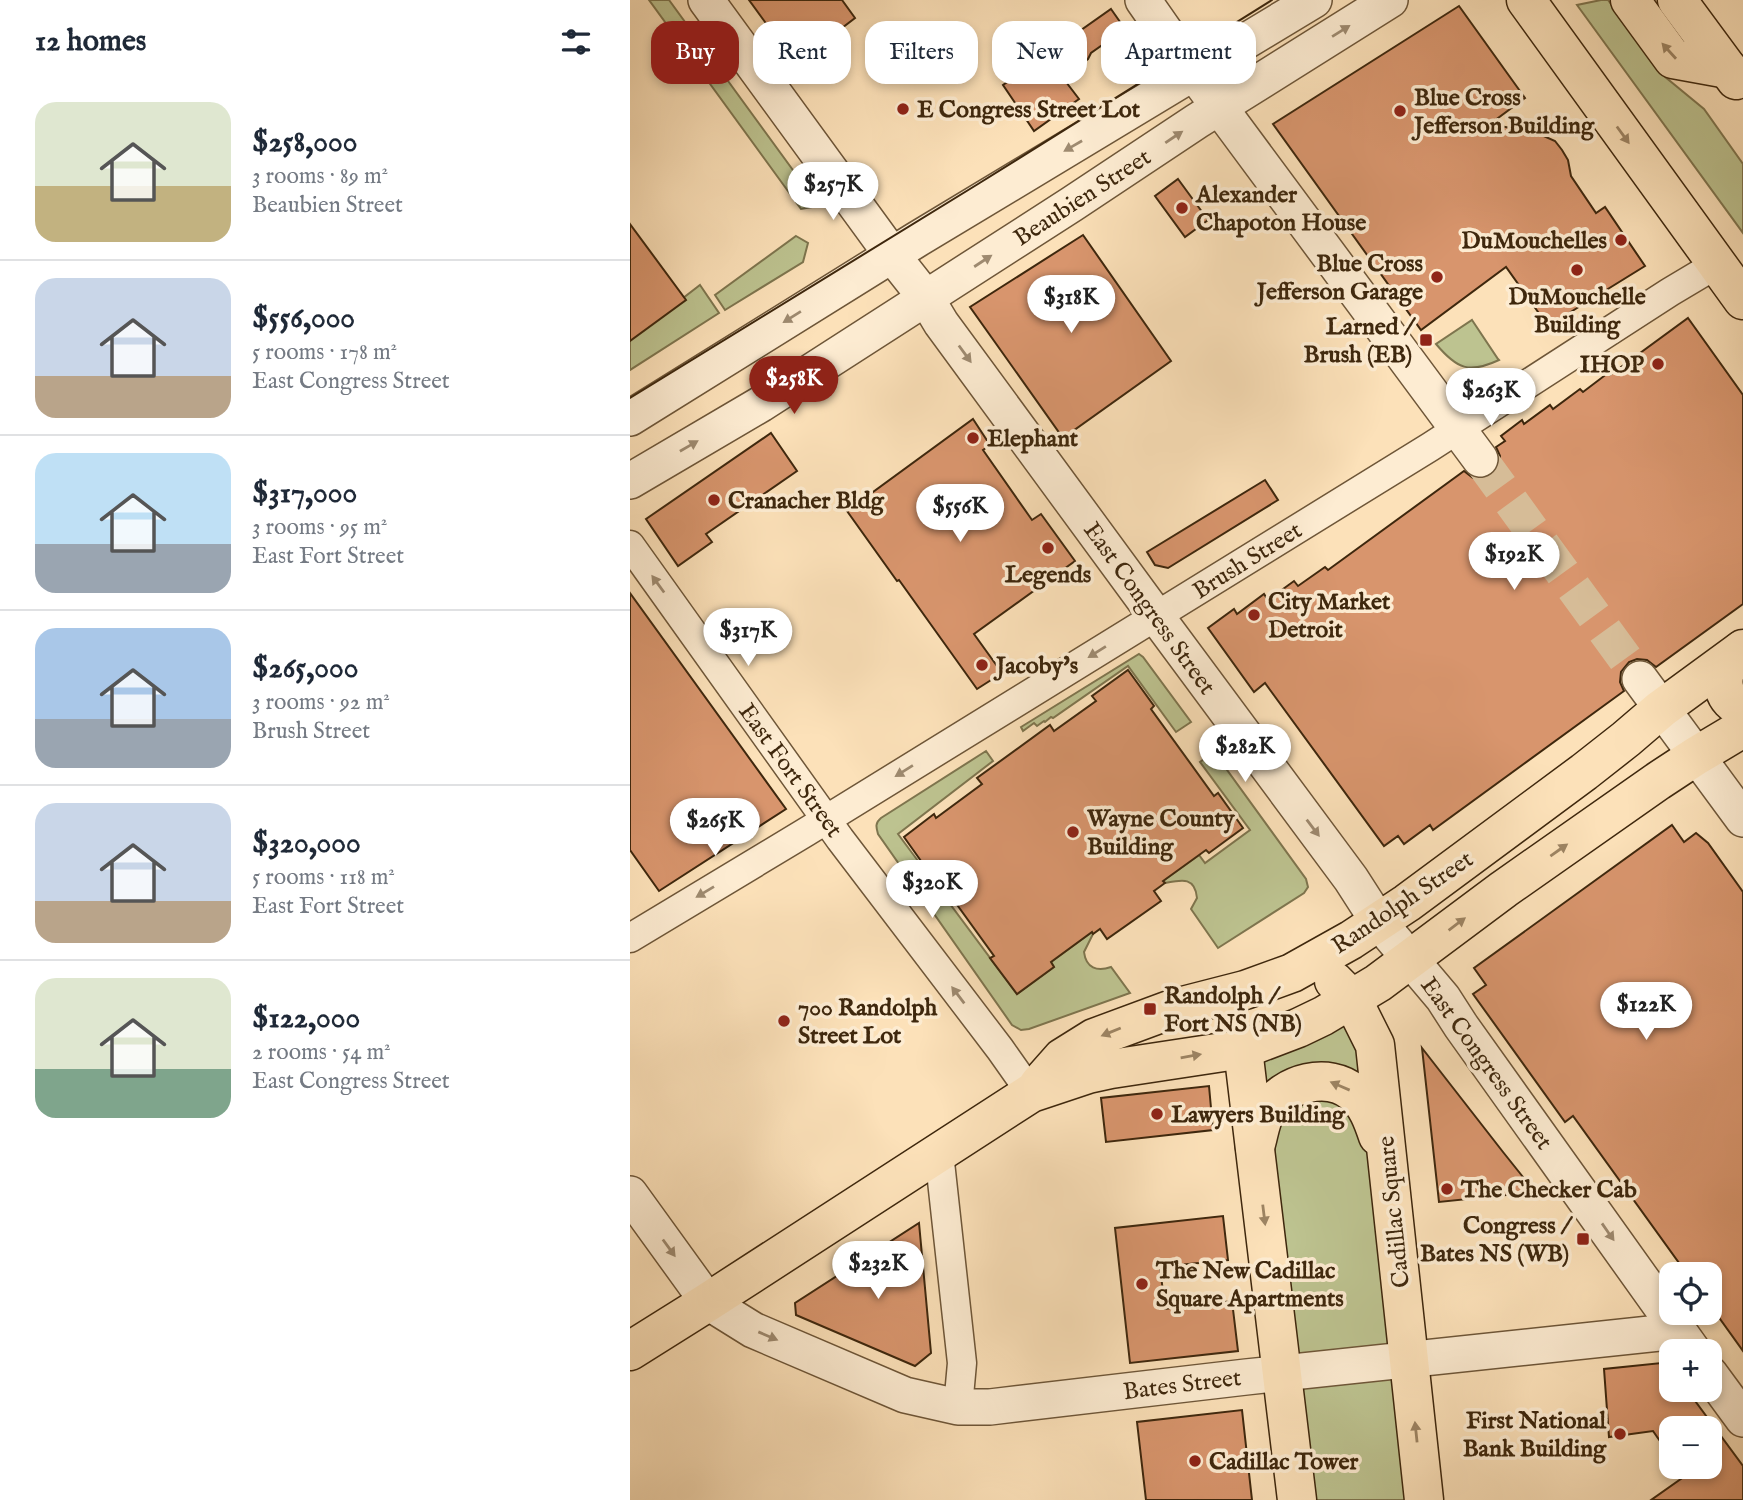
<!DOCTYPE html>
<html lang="en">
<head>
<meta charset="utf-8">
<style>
  :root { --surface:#fff; --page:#f6f6f7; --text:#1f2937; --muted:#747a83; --line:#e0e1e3; --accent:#8f2418 }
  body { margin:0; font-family:"IM FELL English",serif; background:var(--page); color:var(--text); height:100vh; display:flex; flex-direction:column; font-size:26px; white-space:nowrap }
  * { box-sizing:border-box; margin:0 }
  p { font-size:23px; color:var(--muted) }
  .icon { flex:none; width:38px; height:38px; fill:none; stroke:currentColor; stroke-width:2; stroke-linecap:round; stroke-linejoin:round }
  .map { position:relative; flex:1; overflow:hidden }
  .panel { display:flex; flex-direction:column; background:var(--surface); width:630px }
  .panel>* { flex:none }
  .top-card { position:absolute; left:21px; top:21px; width:665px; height:63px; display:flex; gap:14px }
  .tools { position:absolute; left:1029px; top:1262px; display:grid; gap:14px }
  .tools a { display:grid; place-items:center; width:63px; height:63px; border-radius:14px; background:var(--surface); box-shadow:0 4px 10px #0003; font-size:35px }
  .price { position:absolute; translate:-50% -60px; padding:0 16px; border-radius:24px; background:#fff; color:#222; font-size:23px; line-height:46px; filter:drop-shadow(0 2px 4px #0008) }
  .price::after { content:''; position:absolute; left:50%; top:42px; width:21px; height:16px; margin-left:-10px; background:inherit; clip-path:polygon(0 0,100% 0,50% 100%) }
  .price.on { background:var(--accent); color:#fff }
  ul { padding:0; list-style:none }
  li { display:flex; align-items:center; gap:21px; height:175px; padding:0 35px }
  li+li { border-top:2px solid var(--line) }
  li span { display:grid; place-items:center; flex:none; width:196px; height:140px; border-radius:21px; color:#555 }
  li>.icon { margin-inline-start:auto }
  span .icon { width:84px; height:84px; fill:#fffc; stroke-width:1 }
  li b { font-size:30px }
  h2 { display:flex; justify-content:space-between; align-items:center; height:84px; padding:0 35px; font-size:30px }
  .pill { padding:0 24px; border-radius:21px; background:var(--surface); box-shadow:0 4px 10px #0003; font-size:24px; line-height:63px }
  .pill.on { background:var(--accent); color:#fff }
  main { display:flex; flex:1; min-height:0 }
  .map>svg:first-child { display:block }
  .green { fill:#bdc390; stroke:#7e754e; stroke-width:2 }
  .building { fill:#d8956d; stroke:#3e270d; stroke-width:2 }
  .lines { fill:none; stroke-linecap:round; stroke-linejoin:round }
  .tertiary-tunnel { stroke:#d6bc97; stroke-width:35; stroke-dasharray:35 18; stroke-linecap:butt }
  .minor-casing { stroke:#6e5638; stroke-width:31 }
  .tertiary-casing { stroke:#6e5638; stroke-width:38 }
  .primary-casing { stroke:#3e270d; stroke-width:41 }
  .trunk-casing { stroke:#3e270d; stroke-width:41 }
  .minor { stroke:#fdecd2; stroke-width:28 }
  .tertiary { stroke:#fdecd2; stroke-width:35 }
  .primary { stroke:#fce1b9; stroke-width:38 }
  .trunk { stroke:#fce1b9; stroke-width:38 }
  .tram { stroke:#3e270d; stroke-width:2 }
  .oneway { fill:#9e8a70 }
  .oneway2 { fill:#9d8463 }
  .poi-dot { fill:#8f2418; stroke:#fdecd2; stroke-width:2.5 }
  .labels { text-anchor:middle; stroke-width:7; stroke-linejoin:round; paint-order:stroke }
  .poi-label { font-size:24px; font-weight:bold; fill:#3e270d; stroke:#fdecd2; text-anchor:start }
  .street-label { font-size:24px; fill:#3e270d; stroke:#fdecd2 }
</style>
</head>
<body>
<main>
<section class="panel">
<h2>12 homes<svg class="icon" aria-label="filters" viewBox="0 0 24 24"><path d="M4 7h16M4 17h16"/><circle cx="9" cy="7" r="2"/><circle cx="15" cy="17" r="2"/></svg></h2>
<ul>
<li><span style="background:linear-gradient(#dfe7d0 60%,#c2b280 0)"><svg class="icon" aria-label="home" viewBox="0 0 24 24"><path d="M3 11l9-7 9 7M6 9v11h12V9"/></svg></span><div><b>$258,000</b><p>3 rooms · 89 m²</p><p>Beaubien Street</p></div></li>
<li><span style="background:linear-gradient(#c9d6e8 70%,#b9a48a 0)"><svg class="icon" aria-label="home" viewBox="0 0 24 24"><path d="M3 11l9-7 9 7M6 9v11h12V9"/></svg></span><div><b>$556,000</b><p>5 rooms · 178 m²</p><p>East Congress Street</p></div></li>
<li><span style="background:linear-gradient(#bfe0f5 65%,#9aa5b1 0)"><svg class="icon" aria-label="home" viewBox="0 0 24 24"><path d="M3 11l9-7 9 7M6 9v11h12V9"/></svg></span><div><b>$317,000</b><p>3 rooms · 95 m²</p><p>East Fort Street</p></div></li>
<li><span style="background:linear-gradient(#a9c7e8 65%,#9aa5b1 0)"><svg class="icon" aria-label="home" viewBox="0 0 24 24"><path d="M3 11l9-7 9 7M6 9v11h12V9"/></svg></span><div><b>$265,000</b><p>3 rooms · 92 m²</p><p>Brush Street</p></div></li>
<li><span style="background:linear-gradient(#c9d6e8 70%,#b9a48a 0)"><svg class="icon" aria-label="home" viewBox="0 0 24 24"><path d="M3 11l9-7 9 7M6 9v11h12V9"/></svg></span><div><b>$320,000</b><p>5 rooms · 118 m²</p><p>East Fort Street</p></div></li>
<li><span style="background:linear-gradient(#dfe7d0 65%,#7fa58c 0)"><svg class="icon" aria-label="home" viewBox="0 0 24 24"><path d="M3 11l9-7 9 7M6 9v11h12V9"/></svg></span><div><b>$122,000</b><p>2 rooms · 54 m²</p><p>East Congress Street</p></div></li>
</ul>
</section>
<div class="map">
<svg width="1113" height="1500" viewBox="0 0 1113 1500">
  <rect width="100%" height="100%" fill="#fce1b9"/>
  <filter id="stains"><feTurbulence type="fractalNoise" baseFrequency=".00286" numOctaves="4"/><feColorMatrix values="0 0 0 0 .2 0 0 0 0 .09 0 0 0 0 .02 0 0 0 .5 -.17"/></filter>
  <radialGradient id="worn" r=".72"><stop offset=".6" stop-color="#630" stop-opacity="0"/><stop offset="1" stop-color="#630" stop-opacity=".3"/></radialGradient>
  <!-- green -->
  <g class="green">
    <path d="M19 0H39L184 199 183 207 171 209Z"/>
    <path d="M971 0H978L1034 76 1074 109 1113 164V233L947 5Z"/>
    <path d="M166 236 178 243 173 262 95 310 85 295Z"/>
    <path d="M70 285 89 313 0 370V339Z"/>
    <path d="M842 320 868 359 869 360C839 374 827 369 806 344Z"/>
    <path d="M509 654 513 657 561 722 546 732 498 666 423 718 421 717 415 722 414 721 407 726 404 723 393 731 391 727Z"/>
    <path d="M356 751 363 761 268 834 387 994 424 967 421 962 462 932 463 934 454 952C456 968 467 972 481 967L500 993 399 1029 391 1030 382 1025 248 834C246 827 245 823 251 818Z"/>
    <path d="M584 752 676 879 678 887 674 893 588 948 561 909 567 898C565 876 551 880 535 883L533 881 569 855 575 863 620 830 570 762Z"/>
    <path d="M722 999 794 1500H667L613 1049Z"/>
  </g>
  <!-- building -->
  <g class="building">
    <path d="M119 0H212L225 18 208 31 203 23 159 55Z"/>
    <path d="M829 6 895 98 860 124 907 133 925 141 932 150 938 160 941 176 966 213 975 207 1015 266 918 326 876 267 791 330 643 124Z"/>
    <path d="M481 9 495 29 461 53 458 59 433 78 449 99 404 131 373 85Z"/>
    <path d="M548 179 578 220 555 237 525 196Z"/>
    <path d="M0 224 56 300 0 341Z"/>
    <path d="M453 235 541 361 433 438 340 307Z"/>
    <path d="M1058 318 1113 395V604L1026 667 1017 660 1007 659 999 662 991 672 990 682 994 691 803 830 800 825 774 844 768 836 754 846 635 683 624 692 578 628 604 609 607 614 634 594 638 600 664 581 668 586 695 567 698 570 834 471 843 478 853 479 861 476 869 466 870 456 866 447 875 441 871 436 892 420 894 424 920 405 923 409 950 389 953 392 978 373 980 375Z"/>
    <path d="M343 419 360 445 353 450 402 520 411 514 445 561 344 634 372 673 347 689 269 580 267 581 217 511Z"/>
    <path d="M141 433 167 471 76 534 82 542 48 566 16 519Z"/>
    <path d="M635 480 648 500 538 568 525 565 517 552Z"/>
    <path d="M0 593 156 809 29 891 0 850Z"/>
    <path d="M498 670 524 706 521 709 584 796 588 793 613 828 579 853 576 850 533 881 535 883 524 891 531 901 477 939 470 929 463 934 462 932 421 962 424 967 387 994 360 958 364 956 299 866 296 868 274 837 304 814 306 818 352 784 347 778 420 725 424 731 466 701 462 696Z"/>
    <path d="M1042 825 1054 842 1066 833 1078 843 1113 892V1351L1080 1305V1274H1057L943 1116 935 1122 843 994 856 985 844 968Z"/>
    <path d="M792 1048 873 1152 905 1192 809 1202Z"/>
    <path d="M579 1086 583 1130 476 1142 471 1098Z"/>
    <path d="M593 1216 598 1260 530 1267 535 1309 602 1301 608 1351 500 1363 485 1228Z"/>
    <path d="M289 1223 301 1353 285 1366 166 1315 165 1303Z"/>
    <path d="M1041 1362V1390H1057L1113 1466V1500H1021L1055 1476 1048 1466H1080V1428H1041V1457L1023 1431 979 1437 974 1369Z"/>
    <path d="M612 1410 622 1500H516L507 1422Z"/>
  </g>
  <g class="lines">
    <!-- tertiary-tunnel -->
    <path class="tertiary-tunnel" d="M850 459 1010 679"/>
    <defs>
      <g id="minor">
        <path d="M0 545 210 839 370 1049 401 1093"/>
        <path d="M0 938 176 832 800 447 1040 292 1087 264"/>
        <path d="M309 1153 332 1363 328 1407"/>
      </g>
      <g id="tertiary">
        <path d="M76 0 262 255 296 298 311 323 526 616 721 879 748 921 813 998 831 1026 1063 1351"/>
        <path d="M513 0 564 73 850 459"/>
        <path d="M0 418 286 240 684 0"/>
        <path d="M0 481 131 404 442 204 567 121 760 0"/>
        <path d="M1010 679 1113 819"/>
        <path d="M0 1194 78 1302 123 1330 275 1395 328 1407H360L616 1377 1048 1331"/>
        <path d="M1080 1374 1113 1419"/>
      </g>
      <g id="primary">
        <path d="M1112 650C1108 654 1103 658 1100 663 1088 679 1093 702 1113 708"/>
        <path d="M704 981 722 999 745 1045 794 1500"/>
        <path d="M613 1049 667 1500"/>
        <path d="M409 1084 432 1058 464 1038 545 1008 615 990 662 973 721 940 777 903 954 772 996 739 1031 709 1113 649"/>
        <path d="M625 1147C629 1135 630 1120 637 1110 655 1083 698 1071 724 1093 737 1104 743 1121 748 1136"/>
        <path d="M0 1351 78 1302 401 1093 458 1074 481 1069 613 1049 668 1028 693 1016 748 983 874 889 1028 781 1066 756 1113 728"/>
      </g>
      <g id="trunk">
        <path d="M896 0 1113 300"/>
        <path d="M1000 0 1043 59 1098 69"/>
        <path d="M1047 0 1106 80"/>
      </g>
    </defs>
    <!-- minor casing -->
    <use href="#minor" class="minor-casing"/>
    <!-- tertiary casing -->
    <use href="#tertiary" class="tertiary-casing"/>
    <!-- primary casing -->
    <use href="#primary" class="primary-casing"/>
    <!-- trunk casing -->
    <use href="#trunk" class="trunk-casing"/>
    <!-- minor -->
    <use href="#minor" class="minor"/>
    <!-- tertiary -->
    <use href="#tertiary" class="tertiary"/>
    <!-- primary -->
    <use href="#primary" class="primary"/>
    <!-- trunk -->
    <use href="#trunk" class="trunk"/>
    <!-- tram -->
    <path class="tram" d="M0 398 348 184 642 0"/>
  </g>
  <!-- one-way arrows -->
  <defs><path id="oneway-solid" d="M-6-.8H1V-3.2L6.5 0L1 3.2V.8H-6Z" transform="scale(1.75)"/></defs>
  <g class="oneway">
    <use href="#oneway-solid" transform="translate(711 31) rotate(-32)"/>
    <use href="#oneway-solid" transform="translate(544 137) rotate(-34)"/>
    <use href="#oneway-solid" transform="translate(443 146) rotate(150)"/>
    <use href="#oneway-solid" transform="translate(353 261) rotate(-33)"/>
    <use href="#oneway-solid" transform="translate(162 317) rotate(148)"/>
    <use href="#oneway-solid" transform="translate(335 354) rotate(54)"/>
    <use href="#oneway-solid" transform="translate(59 446) rotate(-30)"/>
    <use href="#oneway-solid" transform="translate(28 584) rotate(-126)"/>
    <use href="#oneway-solid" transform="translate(467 652) rotate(148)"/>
    <use href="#oneway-solid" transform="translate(274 771) rotate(148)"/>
    <use href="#oneway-solid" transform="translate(683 828) rotate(53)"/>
    <use href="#oneway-solid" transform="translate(75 892) rotate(149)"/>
    <use href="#oneway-solid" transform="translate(328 995) rotate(-127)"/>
    <use href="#oneway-solid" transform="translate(978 1232) rotate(55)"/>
    <use href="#oneway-solid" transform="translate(39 1248) rotate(54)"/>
    <use href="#oneway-solid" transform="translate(138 1336) rotate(23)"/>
  </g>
  <g class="oneway2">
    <use href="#oneway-solid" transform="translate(1039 51) rotate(-132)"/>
    <use href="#oneway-solid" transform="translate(993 135) rotate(54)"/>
    <use href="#oneway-solid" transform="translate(929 850) rotate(-35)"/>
    <use href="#oneway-solid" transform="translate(827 924) rotate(-37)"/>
    <use href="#oneway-solid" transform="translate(481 1032) rotate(158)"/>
    <use href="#oneway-solid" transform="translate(561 1056) rotate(-10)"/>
    <use href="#oneway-solid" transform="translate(710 1086) rotate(-157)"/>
    <use href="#oneway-solid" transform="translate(634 1215) rotate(83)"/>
    <use href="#oneway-solid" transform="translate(786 1432) rotate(-96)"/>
  </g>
  <!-- markers -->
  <g class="poi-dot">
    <circle cx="273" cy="109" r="7"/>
    <circle cx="770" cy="111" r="7"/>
    <circle cx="552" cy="208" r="7"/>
    <circle cx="991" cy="240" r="7"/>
    <circle cx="947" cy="270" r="7"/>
    <circle cx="807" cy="277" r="7"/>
    <rect x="789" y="333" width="14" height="14" rx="3.5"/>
    <circle cx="1028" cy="364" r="7"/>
    <circle cx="343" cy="438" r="7"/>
    <circle cx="84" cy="500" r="7"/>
    <circle cx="418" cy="548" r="7"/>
    <circle cx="624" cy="615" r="7"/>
    <circle cx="352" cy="665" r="7"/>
    <circle cx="443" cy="832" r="7"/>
    <rect x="513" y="1002" width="14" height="14" rx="3.5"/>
    <circle cx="154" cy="1021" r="7"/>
    <circle cx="527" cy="1114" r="7"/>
    <circle cx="817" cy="1189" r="7"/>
    <rect x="946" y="1232" width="14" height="14" rx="3.5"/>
    <circle cx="512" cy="1284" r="7"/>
    <circle cx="990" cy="1434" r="7"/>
    <circle cx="565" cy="1461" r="7"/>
  </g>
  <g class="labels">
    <!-- poi labels -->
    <g class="poi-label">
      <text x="784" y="105">Blue Cross<tspan x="784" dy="28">Jefferson Building</tspan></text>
      <text x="287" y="117">E Congress Street Lot</text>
      <text x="566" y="202">Alexander<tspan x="566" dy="28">Chapoton House</tspan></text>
      <text x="977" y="248" text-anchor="end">DuMouchelles</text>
      <text x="793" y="271" text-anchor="end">Blue Cross<tspan x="793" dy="28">Jefferson Garage</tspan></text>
      <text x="947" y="304" text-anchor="middle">DuMouchelle<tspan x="947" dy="28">Building</tspan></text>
      <text x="782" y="334" text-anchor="end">Larned /<tspan x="782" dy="28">Brush (EB)</tspan></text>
      <text x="1014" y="372" text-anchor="end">IHOP</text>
      <text x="357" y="446">Elephant</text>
      <text x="98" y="508">Cranacher Bldg</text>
      <text x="418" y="582" text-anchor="middle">Legends</text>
      <text x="638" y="609">City Market<tspan x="638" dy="28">Detroit</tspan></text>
      <text x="366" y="673">Jacoby's</text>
      <text x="457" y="826">Wayne County<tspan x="457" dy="28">Building</tspan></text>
      <text x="534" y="1003">Randolph /<tspan x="534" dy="28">Fort NS (NB)</tspan></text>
      <text x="168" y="1015">700 Randolph<tspan x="168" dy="28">Street Lot</tspan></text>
      <text x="541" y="1122">Lawyers Building</text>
      <text x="831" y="1197">The Checker Cab</text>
      <text x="939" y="1233" text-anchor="end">Congress /<tspan x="939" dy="28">Bates NS (WB)</tspan></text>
      <text x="526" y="1278">The New Cadillac<tspan x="526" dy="28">Square Apartments</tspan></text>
      <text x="976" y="1428" text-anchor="end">First National<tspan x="976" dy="28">Bank Building</tspan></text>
      <text x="579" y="1469">Cadillac Tower</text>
    </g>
    <!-- street labels -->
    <g class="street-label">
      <text transform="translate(452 197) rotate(-33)" y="8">Beaubien Street</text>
      <text transform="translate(617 560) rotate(-32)" y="8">Brush Street</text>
      <text transform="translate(520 608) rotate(54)" y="8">East Congress Street</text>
      <text transform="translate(161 770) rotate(54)" y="8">East Fort Street</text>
      <text transform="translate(772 902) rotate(-34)" y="8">Randolph Street</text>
      <text transform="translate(857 1063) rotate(54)" y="8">East Congress Street</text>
      <text transform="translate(763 1212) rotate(-96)" y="8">Cadillac Square</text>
      <text transform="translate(552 1384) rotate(-7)" y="8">Bates Street</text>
    </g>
  </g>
  <rect width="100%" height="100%" filter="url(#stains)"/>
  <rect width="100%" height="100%" fill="url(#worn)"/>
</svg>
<div class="tools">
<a><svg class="icon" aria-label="locate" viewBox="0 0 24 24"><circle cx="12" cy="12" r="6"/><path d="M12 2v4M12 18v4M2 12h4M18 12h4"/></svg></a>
<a>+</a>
<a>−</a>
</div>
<b class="price" style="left:203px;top:222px">$257K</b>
<b class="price" style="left:441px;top:335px">$318K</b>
<b class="price on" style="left:164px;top:416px">$258K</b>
<b class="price" style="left:861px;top:428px">$263K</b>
<b class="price" style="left:330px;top:544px">$556K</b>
<b class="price" style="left:884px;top:592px">$192K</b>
<b class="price" style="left:118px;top:668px">$317K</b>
<b class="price" style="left:615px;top:784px">$282K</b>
<b class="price" style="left:85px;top:858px">$265K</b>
<b class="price" style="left:302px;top:920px">$320K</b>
<b class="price" style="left:1016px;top:1042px">$122K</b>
<b class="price" style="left:248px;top:1301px">$232K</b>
<div class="top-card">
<a class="pill on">Buy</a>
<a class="pill">Rent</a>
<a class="pill">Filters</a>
<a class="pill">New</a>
<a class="pill">Apartment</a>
</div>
</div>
</main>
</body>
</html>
